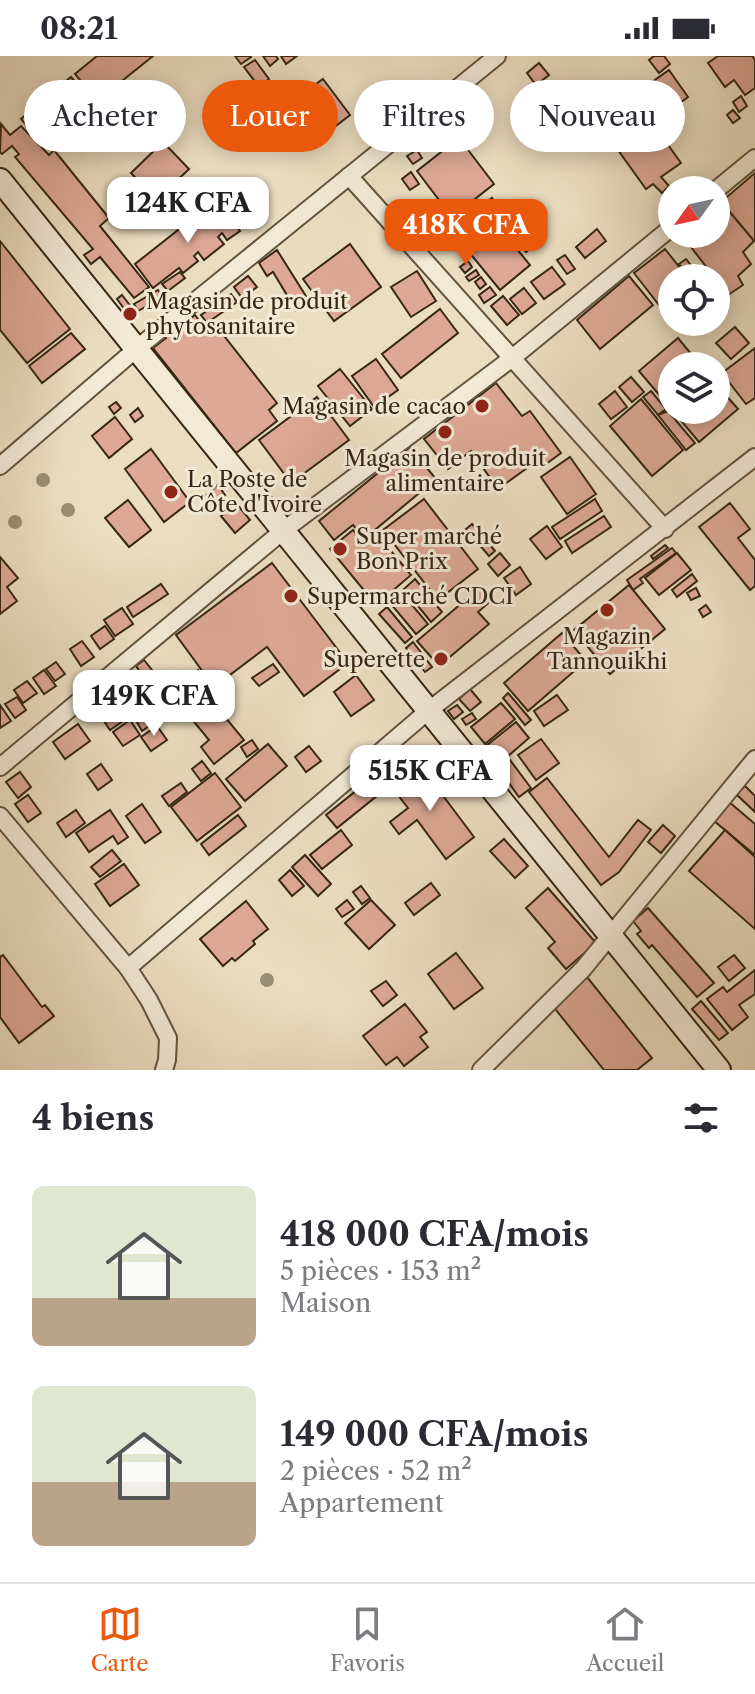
<!DOCTYPE html>
<html lang="fr">
<head>
<meta charset="utf-8">
<style>
  :root { --surface:#fff; --page:#f2f2f3; --text:#2b2b33; --muted:#7c7c81; --line:#e1e1e2; --accent:#ea580c }
  body { margin:0; font-family:"Libre Caslon Text",serif; background:var(--page); color:var(--text); height:100vh; display:flex; flex-direction:column; font-size:30px; white-space:nowrap }
  * { box-sizing:border-box; margin:0 }
  p { font-size:26px; color:var(--muted) }
  .icon { flex:none; width:44px; height:44px; fill:none; stroke:currentColor; stroke-width:2; stroke-linecap:round; stroke-linejoin:round }
  .map { position:relative; height:1014px; overflow:hidden }
  .drawer { display:flex; flex-direction:column; background:var(--surface); flex:1 }
  .drawer>* { flex:none }
  .guide { position:absolute; left:24px; top:24px; width:708px; height:72px; display:flex; gap:16px }
  .needle { width:52px; rotate:237deg }
  .fabs { position:absolute; left:658px; top:120px; display:grid; gap:16px }
  .fabs a { display:grid; place-items:center; width:72px; height:72px; border-radius:50%; background:var(--surface); box-shadow:0 4px 20px #0003; font-size:40px }
  .price { position:absolute; translate:-50% -68px; padding:0 18px; border-radius:16px; background:#fff; color:#222; font-size:26px; line-height:52px; filter:drop-shadow(0 2px 4px #0008) }
  .price::after { content:''; position:absolute; left:50%; top:48px; width:24px; height:18px; margin-left:-12px; background:inherit; clip-path:polygon(0 0,100% 0,50% 100%) }
  .price.current { background:var(--accent); color:#fff }
  ul { padding:0; list-style:none }
  li { display:flex; align-items:center; gap:24px; height:200px; padding:0 32px }
  li span { display:grid; place-items:center; flex:none; width:224px; height:160px; border-radius:12px; color:#555 }
  li>.icon { margin-inline-start:auto }
  span .icon { width:96px; height:96px; fill:#fffc; stroke-width:1 }
  li b { font-size:34px }
  h2 { display:flex; justify-content:space-between; align-items:center; height:96px; padding:0 32px; font-size:34px }
  .chip { padding:0 28px; border-radius:36px; background:var(--surface); box-shadow:0 4px 20px #0003; font-size:28px; line-height:72px }
  .chip.current { background:var(--accent); color:#fff }
  .status { display:flex; justify-content:space-between; align-items:center; height:56px; padding:0 40px; background:var(--surface); direction:ltr }
  .status svg { height:22px; fill:currentColor }
  .menu { display:flex; justify-content:space-around; align-items:center; height:112px; border-top:2px solid var(--line); background:var(--surface); font-size:22px; color:var(--muted) }
  .menu a { display:grid; justify-items:center; gap:4px }
  .menu .current { color:var(--accent) }
  .map>svg:first-child { display:block }
  .building { fill:#dda895; stroke:#362714; stroke-width:2 }
  .lines { fill:none; stroke-linecap:round; stroke-linejoin:round }
  .street-casing { stroke:#63543f; stroke-width:20 }
  .secondary-casing { stroke:#362714; stroke-width:26 }
  .street { stroke:#f2e9d6; stroke-width:16 }
  .secondary { stroke:#f2e9d6; stroke-width:22 }
  .tree { fill:#998e73 }
  .poi-dot { fill:#8f2418; stroke:#f2e9d6; stroke-width:3 }
  .labels { text-anchor:middle; stroke-width:6; stroke-linejoin:round; paint-order:stroke }
  .poi-label { font-size:22px; fill:#362714; stroke:#f2e9d6; text-anchor:start }
</style>
</head>
<body>
<div class="status"><b>08:21</b><svg viewBox="0 0 49 12"><path d="M0 12V9h3v3zM5 12V6h3v6zM10 12V3h3v9zM15 12V0h3v12zM26 1h20v11H26zM47 4h2v5h-2z"/></svg></div>
<div class="map">
<svg width="755" height="1014" viewBox="0 0 755 1014">
  <rect width="100%" height="100%" fill="#ebddc0"/>
  <filter id="stains"><feTurbulence type="fractalNoise" baseFrequency=".0025" numOctaves="4"/><feColorMatrix values="0 0 0 0 .2 0 0 0 0 .09 0 0 0 0 .02 0 0 0 .5 -.17"/></filter>
  <radialGradient id="worn" r=".72"><stop offset=".6" stop-color="#630" stop-opacity="0"/><stop offset="1" stop-color="#630" stop-opacity=".3"/></radialGradient>
  <!-- building -->
  <g class="building">
    <path d="M97 0H153L97 45 75 18Z"/>
    <path d="M235 0H250L251 1 241 8Z"/>
    <path d="M263 0H276L278 3 270 10Z"/>
    <path d="M281 0H297L286 8Z"/>
    <path d="M654 0H664L670 8 659 17 649 4Z"/>
    <path d="M718 0H752L755 4V32L745 39 734 24 725 31 708 7Z"/>
    <path d="M255 4 269 23 259 31 244 11Z"/>
    <path d="M539 7 549 19 536 29 527 17Z"/>
    <path d="M669 14 688 41 658 63 638 36Z"/>
    <path d="M71 21 91 44 41 87 21 63Z"/>
    <path d="M323 23 350 59 328 76 323 69 306 82 283 52Z"/>
    <path d="M741 40 747 50 739 56 733 46Z"/>
    <path d="M636 44 681 107 661 121 669 130 662 137 653 128 646 133 600 69Z"/>
    <path d="M163 51 172 64 160 72 151 59Z"/>
    <path d="M733 54 740 62 733 67 727 59Z"/>
    <path d="M1 68 10 79 21 70 49 99 54 94 109 162 100 170 149 231 134 242 100 201 91 208 84 199 93 193 15 101 19 98 12 90 2 98 0 96Z"/>
    <path d="M459 82 494 128 452 161 417 115Z"/>
    <path d="M163 86 189 113 157 144 131 117Z"/>
    <path d="M417 94 422 102 413 108 407 100Z"/>
    <path d="M411 116 419 128 410 134 402 123Z"/>
    <path d="M755 117V184L754 185 721 146Z"/>
    <path d="M492 142 500 153 492 160 483 149Z"/>
    <path d="M216 144 240 175 227 184 222 177 218 181 224 188 204 204 198 196 194 200 198 205 183 217 179 212 153 232 135 208Z"/>
    <path d="M724 149 754 185 743 196 751 208 738 220 743 229 728 239 684 182 689 178H716V155Z"/>
    <path d="M494 165 530 209 500 234 464 190Z"/>
    <path d="M597 173 606 185 585 202 576 191Z"/>
    <path d="M527 175 536 188 526 196 516 183Z"/>
    <path d="M0 185 70 273 27 307 0 274Z"/>
    <path d="M350 188 381 231 334 265 303 223Z"/>
    <path d="M665 193 688 222H672V253L666 258 634 217Z"/>
    <path d="M277 194 309 245 296 254 273 216 267 220 259 207Z"/>
    <path d="M565 199 575 213 567 218 557 204Z"/>
    <path d="M686 203 701 222H689L679 208Z"/>
    <path d="M468 205 472 211 465 217 460 211Z"/>
    <path d="M552 211 565 228 544 243 531 226Z"/>
    <path d="M476 214 479 219 469 225 466 221Z"/>
    <path d="M417 215 436 245 411 261 391 231Z"/>
    <path d="M180 216 185 222 168 235 162 228Z"/>
    <path d="M248 220 257 231 242 242 234 231Z"/>
    <path d="M629 220 653 249 600 293 577 264Z"/>
    <path d="M481 221 486 228 480 233 475 226Z"/>
    <path d="M490 231 496 239 484 247 479 239Z"/>
    <path d="M524 232 536 247 522 258 510 243Z"/>
    <path d="M158 234 163 241 138 255 134 248Z"/>
    <path d="M231 238 237 246 207 267 201 259Z"/>
    <path d="M122 239 136 257 130 261 117 243Z"/>
    <path d="M503 240 519 259 507 269 491 250Z"/>
    <path d="M440 253 458 277 401 322 382 298Z"/>
    <path d="M195 259 209 278 217 271 277 347 269 354 277 365 236 397 153 292 166 282 163 277 179 264 182 269Z"/>
    <path d="M735 271 749 287 731 303 716 287Z"/>
    <path d="M71 277 85 293 42 327 29 310Z"/>
    <path d="M678 282 701 310H672V354H716V328L738 353 699 386 639 315Z"/>
    <path d="M755 292V342L746 348 722 317Z"/>
    <path d="M376 303 398 334 374 351 352 320Z"/>
    <path d="M340 313 372 353 350 370 318 330Z"/>
    <path d="M631 321 644 336 632 346 619 331Z"/>
    <path d="M496 327 522 360 530 355 561 397 542 411 537 405 498 433 471 395 448 413 424 383Z"/>
    <path d="M615 335 627 351 611 363 599 348Z"/>
    <path d="M651 335 666 353 658 359 643 341Z"/>
    <path d="M317 341 349 384 291 427 259 384Z"/>
    <path d="M641 343 683 394 652 420 610 370Z"/>
    <path d="M116 346 121 352 114 358 109 351Z"/>
    <path d="M138 352 143 360 135 366 130 359Z"/>
    <path d="M668 355 695 387 686 394 658 359Z"/>
    <path d="M115 361 132 383 109 402 92 380Z"/>
    <path d="M410 391 436 423 364 483 353 469 334 484 319 465Z"/>
    <path d="M151 393 190 446 164 466 125 413Z"/>
    <path d="M570 401 596 438 567 458 541 421Z"/>
    <path d="M218 429 225 439 212 449 205 440Z"/>
    <path d="M424 443 478 513 438 544 383 474Z"/>
    <path d="M595 443 602 455 560 483 552 471Z"/>
    <path d="M128 444 151 474 129 491 105 462Z"/>
    <path d="M236 447 250 464 235 477 221 460Z"/>
    <path d="M730 447 750 473 738 482 755 504V530L750 534 699 471Z"/>
    <path d="M604 460 611 471 572 497 565 485Z"/>
    <path d="M472 468 495 495 489 500 466 473Z"/>
    <path d="M547 470 562 491 546 503 530 483Z"/>
    <path d="M353 474 364 487 376 477 411 519 376 549 330 493Z"/>
    <path d="M665 489 668 492 653 503 651 500Z"/>
    <path d="M672 492 676 497 640 523 643 527 633 534 627 524Z"/>
    <path d="M500 497 510 509 498 520 488 508Z"/>
    <path d="M677 497 691 514 659 539 645 522Z"/>
    <path d="M0 501 18 522 7 531 17 545 0 558Z"/>
    <path d="M272 507 348 607 304 640 267 591 214 631 176 579Z"/>
    <path d="M520 511 531 528 516 539 504 522Z"/>
    <path d="M692 518 697 525 677 541 672 534Z"/>
    <path d="M415 523 442 556 431 566 404 533Z"/>
    <path d="M161 528 168 538 133 561 127 551Z"/>
    <path d="M629 529 665 573 610 618 574 574Z"/>
    <path d="M482 530 493 543 478 556 489 568 439 610 417 585Z"/>
    <path d="M696 532 700 540 691 544 687 537Z"/>
    <path d="M402 537 428 568 416 578 390 547Z"/>
    <path d="M706 549 711 556 703 561 699 554Z"/>
    <path d="M387 551 412 581 405 587 379 558Z"/>
    <path d="M122 552 133 568 115 580 104 564Z"/>
    <path d="M105 570 114 583 100 593 91 580Z"/>
    <path d="M562 577 586 605 528 655 504 627Z"/>
    <path d="M82 585 94 601 81 610 70 593Z"/>
    <path d="M413 586 432 611 425 616 406 592Z"/>
    <path d="M144 604 152 614 143 620 136 610Z"/>
    <path d="M56 606 65 618 55 625 46 613Z"/>
    <path d="M273 608 279 616 259 630 252 622Z"/>
    <path d="M44 614 56 630 44 638 33 622Z"/>
    <path d="M198 614 206 626 195 633 187 621Z"/>
    <path d="M356 619 374 644 351 660 334 636Z"/>
    <path d="M27 625 37 637 23 647 14 634Z"/>
    <path d="M135 626 152 650 136 661 133 658 110 674 96 653Z"/>
    <path d="M165 631 173 642 165 648 156 637Z"/>
    <path d="M202 633 244 684 214 708 201 691 209 684 181 650Z"/>
    <path d="M470 633 481 646 470 655 459 643Z"/>
    <path d="M508 637 531 664 525 669 503 642Z"/>
    <path d="M557 639 568 654 544 670 534 655Z"/>
    <path d="M17 641 26 654 15 662 5 648Z"/>
    <path d="M501 647 515 663 485 688 471 671Z"/>
    <path d="M0 649 11 665 0 672Z"/>
    <path d="M457 649 463 656 454 663 448 655Z"/>
    <path d="M154 654 159 663 142 675 137 666Z"/>
    <path d="M472 657 476 663 466 669 462 663Z"/>
    <path d="M130 664 140 679 123 690 113 676Z"/>
    <path d="M516 666 529 682 500 707 486 690Z"/>
    <path d="M78 668 90 685 65 703 53 686Z"/>
    <path d="M157 670 167 684 151 695 141 681Z"/>
    <path d="M541 683 559 707 536 724 518 699Z"/>
    <path d="M252 684 258 693 247 701 241 691Z"/>
    <path d="M268 688 287 710 245 745 226 723Z"/>
    <path d="M309 690 321 705 306 716 295 701Z"/>
    <path d="M403 697 414 710 337 772 326 759Z"/>
    <path d="M510 704 531 732 519 741 498 712Z"/>
    <path d="M202 705 211 717 201 725 192 713Z"/>
    <path d="M101 708 112 724 98 734 87 718Z"/>
    <path d="M420 709 474 781 446 803 417 764 399 778 390 766 408 752 391 730Z"/>
    <path d="M20 716 31 731 18 742 6 726Z"/>
    <path d="M215 717 241 751 197 785 171 751Z"/>
    <path d="M547 722 609 801 638 764 651 774 619 816 601 829 529 736Z"/>
    <path d="M181 727 187 736 169 750 162 740Z"/>
    <path d="M745 730 755 740V756L735 737Z"/>
    <path d="M28 739 41 757 28 766 15 748Z"/>
    <path d="M728 745 755 768V799L713 764Z"/>
    <path d="M142 748 161 776 145 787 126 760Z"/>
    <path d="M76 754 85 767 66 781 57 767Z"/>
    <path d="M110 754 128 781 118 788 113 780 89 796 76 777Z"/>
    <path d="M238 759 246 770 209 799 201 788Z"/>
    <path d="M663 769 675 780 661 797 648 786Z"/>
    <path d="M341 774 352 789 322 813 310 799Z"/>
    <path d="M725 774 755 801V873L689 815Z"/>
    <path d="M504 783 528 810 515 822 490 795Z"/>
    <path d="M112 794 121 805 100 821 91 811Z"/>
    <path d="M305 799 331 828 318 840 292 811Z"/>
    <path d="M124 808 139 829 110 850 95 828Z"/>
    <path d="M290 814 304 830 292 840 279 824Z"/>
    <path d="M431 827 440 839 414 859 405 847Z"/>
    <path d="M361 830 370 842 362 848 353 836Z"/>
    <path d="M548 832 596 887 566 913 548 892 555 886 526 852Z"/>
    <path d="M347 844 354 853 342 861 336 853Z"/>
    <path d="M371 844 395 869 369 893 345 867Z"/>
    <path d="M246 845 268 873 253 885 255 888 235 905 232 902 223 910 200 883Z"/>
    <path d="M648 852 714 927 697 941 652 889 649 892 637 878 641 875 633 865Z"/>
    <path d="M456 897 483 932 454 953 428 918Z"/>
    <path d="M3 899 42 951 45 949 54 960 19 987 0 961V901Z"/>
    <path d="M734 899 745 912 729 925 718 911Z"/>
    <path d="M755 914V938L739 949 748 961 732 974 707 943 723 931 727 936Z"/>
    <path d="M587 921 652 1002 637 1014H604L552 949Z"/>
    <path d="M386 925 397 939 383 950 371 935Z"/>
    <path d="M701 945 728 977 719 984 692 953Z"/>
    <path d="M405 948 427 976 420 981 428 991 404 1010 397 1001 386 1009 363 980Z"/>
  </g>
  <g class="lines">
    <defs>
      <g id="street">
        <path d="M349 120 665 473"/>
        <path d="M716 134 755 102"/>
        <path d="M0 410 135 294 497 0"/>
        <path d="M0 711 284 474 511 303 672 171"/>
        <path d="M0 760 128 912 149 944 168 982 167 1004 164 1014"/>
        <path d="M128 912 428 655 755 401"/>
        <path d="M481 1014 583 913 755 703"/>
      </g>
      <path id="secondary" d="M0 124 719 1014"/>
    </defs>
    <!-- street casing -->
    <use href="#street" class="street-casing"/>
    <!-- secondary casing -->
    <use href="#secondary" class="secondary-casing"/>
    <!-- street -->
    <use href="#street" class="street"/>
    <!-- secondary -->
    <use href="#secondary" class="secondary"/>
  </g>
  <!-- trees -->
  <g class="tree">
    <circle cx="43" cy="424" r="7"/>
    <circle cx="68" cy="454" r="7"/>
    <circle cx="15" cy="466" r="7"/>
    <circle cx="267" cy="924" r="7"/>
  </g>
  <!-- markers -->
  <g class="poi-dot">
    <circle cx="130" cy="258" r="8"/>
    <circle cx="482" cy="350" r="8"/>
    <circle cx="445" cy="376" r="8"/>
    <circle cx="171" cy="436" r="8"/>
    <circle cx="340" cy="493" r="8"/>
    <circle cx="291" cy="540" r="8"/>
    <circle cx="607" cy="554" r="8"/>
    <circle cx="441" cy="603" r="8"/>
  </g>
  <g class="labels">
    <!-- poi labels -->
    <g class="poi-label">
      <text x="146" y="253">Magasin de produit<tspan x="146" dy="25">phytosanitaire</tspan></text>
      <text x="466" y="358" text-anchor="end">Magasin de cacao</text>
      <text x="445" y="410" text-anchor="middle">Magasin de produit<tspan x="445" dy="25">alimentaire</tspan></text>
      <text x="187" y="431">La Poste de<tspan x="187" dy="25">Côte d'Ivoire</tspan></text>
      <text x="356" y="488">Super marché<tspan x="356" dy="25">Bon Prix</tspan></text>
      <text x="307" y="548">Supermarché CDCI</text>
      <text x="607" y="588" text-anchor="middle">Magazin<tspan x="607" dy="25">Tannouikhi</tspan></text>
      <text x="425" y="611" text-anchor="end">Superette</text>
    </g>
  </g>
  <rect width="100%" height="100%" filter="url(#stains)"/>
  <rect width="100%" height="100%" fill="url(#worn)"/>
</svg>
<div class="fabs">
<a><svg class="needle" viewBox="-14 -14 28 28"><path d="M0-13l5 13h-10z" fill="#e53935"/><path d="M0 13l5-13h-10z" fill="#7c7c81"/></svg></a>
<a><svg class="icon" aria-label="locate" viewBox="0 0 24 24"><circle cx="12" cy="12" r="6"/><path d="M12 2v4M12 18v4M2 12h4M18 12h4"/></svg></a>
<a><svg class="icon" aria-label="layers" viewBox="0 0 24 24"><path d="M12 4l9 5-9 5-9-5zM3 14l9 5 9-5"/></svg></a>
</div>
<b class="price" style="left:188px;top:189px">124K CFA</b>
<b class="price current" style="left:466px;top:211px">418K CFA</b>
<b class="price" style="left:154px;top:682px">149K CFA</b>
<b class="price" style="left:430px;top:757px">515K CFA</b>
<div class="guide">
<a class="chip">Acheter</a>
<a class="chip current">Louer</a>
<a class="chip">Filtres</a>
<a class="chip">Nouveau</a>
</div>
</div>
<section class="drawer">
<h2>4 biens<svg class="icon" aria-label="filters" viewBox="0 0 24 24"><path d="M4 7h16M4 17h16"/><circle cx="9" cy="7" r="2"/><circle cx="15" cy="17" r="2"/></svg></h2>
<ul>
<li><span style="background:linear-gradient(#dfe7d0 70%,#b9a48a 0)"><svg class="icon" aria-label="home" viewBox="0 0 24 24"><path d="M3 11l9-7 9 7M6 9v11h12V9"/></svg></span><div><b>418 000 CFA/mois</b><p>5 pièces · 153 m²</p><p>Maison</p></div></li>
<li><span style="background:linear-gradient(#dfe7d0 60%,#b9a48a 0)"><svg class="icon" aria-label="home" viewBox="0 0 24 24"><path d="M3 11l9-7 9 7M6 9v11h12V9"/></svg></span><div><b>149 000 CFA/mois</b><p>2 pièces · 52 m²</p><p>Appartement</p></div></li>
</ul>
</section>
<nav class="menu">
<a class="current"><svg class="icon" aria-label="map" viewBox="0 0 24 24"><path d="M3 6l6-2 6 2 6-2v14l-6 2-6-2-6 2zM9 4v14M15 6v14"/></svg>Carte</a>
<a><svg class="icon" aria-label="saved" viewBox="0 0 24 24"><path d="M7 4h10v16l-5-4-5 4z"/></svg>Favoris</a>
<a><svg class="icon" aria-label="home" viewBox="0 0 24 24"><path d="M3 11l9-7 9 7M6 9v11h12V9"/></svg>Accueil</a>
</nav>
</body>
</html>
